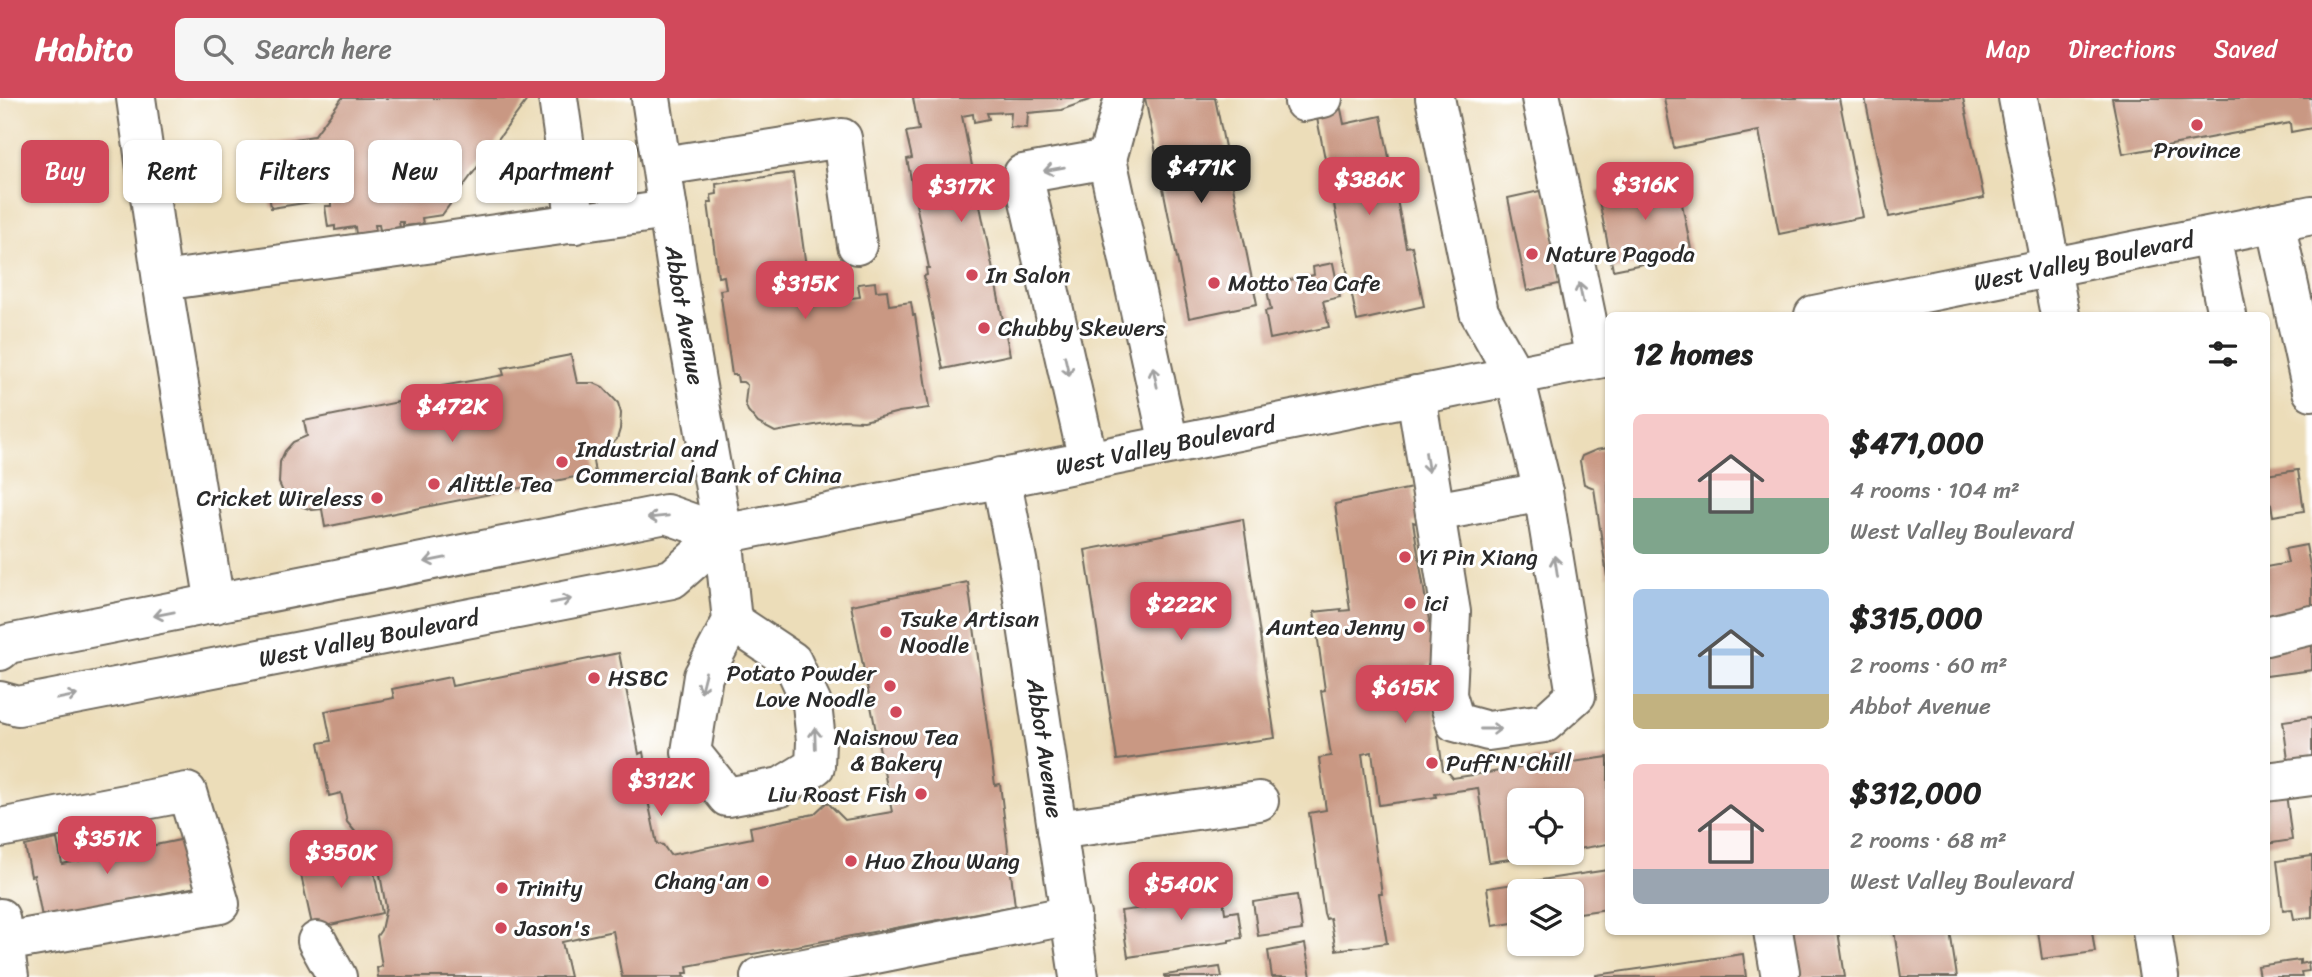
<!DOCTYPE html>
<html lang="en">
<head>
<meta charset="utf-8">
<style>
  :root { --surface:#fff; --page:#f6f6f6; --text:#222; --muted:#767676; --accent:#d1495b }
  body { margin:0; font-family:Sriracha,sans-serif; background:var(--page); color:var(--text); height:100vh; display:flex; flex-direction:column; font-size:26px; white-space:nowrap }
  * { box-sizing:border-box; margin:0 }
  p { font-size:23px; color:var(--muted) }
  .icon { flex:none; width:38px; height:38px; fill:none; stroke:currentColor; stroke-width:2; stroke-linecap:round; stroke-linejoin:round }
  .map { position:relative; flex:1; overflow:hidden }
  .sheet { position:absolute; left:1605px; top:214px; width:665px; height:623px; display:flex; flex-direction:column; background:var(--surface); border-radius:10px; box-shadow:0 2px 5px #0004 }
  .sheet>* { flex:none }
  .banner { position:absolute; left:21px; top:42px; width:665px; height:63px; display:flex; gap:14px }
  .fabs { position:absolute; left:1507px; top:690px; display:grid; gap:14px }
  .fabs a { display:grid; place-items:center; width:77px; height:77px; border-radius:10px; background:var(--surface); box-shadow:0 2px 5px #0004; font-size:35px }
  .price { position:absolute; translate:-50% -60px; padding:0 16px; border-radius:14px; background:var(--accent); color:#fff; font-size:23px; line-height:46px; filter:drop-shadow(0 2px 4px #0008) }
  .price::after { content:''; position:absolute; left:50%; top:42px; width:21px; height:16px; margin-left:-10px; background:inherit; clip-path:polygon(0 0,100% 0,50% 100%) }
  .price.on { background:#222; color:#fff }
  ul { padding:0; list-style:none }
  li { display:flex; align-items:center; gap:21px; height:175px; padding:0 28px }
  li span { display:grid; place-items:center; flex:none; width:196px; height:140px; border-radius:10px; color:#555 }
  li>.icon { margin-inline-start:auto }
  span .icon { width:84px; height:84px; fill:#fffc; stroke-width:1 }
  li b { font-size:30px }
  h2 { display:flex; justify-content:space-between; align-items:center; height:84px; padding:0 28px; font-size:30px }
  .pill { padding:0 24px; border-radius:10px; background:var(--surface); box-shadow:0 2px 5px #0004; font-size:24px; line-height:63px }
  .pill.on { background:var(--accent); color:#fff }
  header { display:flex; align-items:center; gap:42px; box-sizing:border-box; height:98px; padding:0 35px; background:var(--accent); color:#fff }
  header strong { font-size:33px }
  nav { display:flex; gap:38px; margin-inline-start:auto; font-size:24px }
  .search { width:490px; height:63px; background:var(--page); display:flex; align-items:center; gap:18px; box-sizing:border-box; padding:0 24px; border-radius:10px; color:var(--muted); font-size:26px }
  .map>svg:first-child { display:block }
  .building { fill:#c99883 }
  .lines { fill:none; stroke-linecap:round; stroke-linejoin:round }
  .minor-casing { stroke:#6f695d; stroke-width:42 }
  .major-casing { stroke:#6f695d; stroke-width:42 }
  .minor { stroke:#fff; stroke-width:38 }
  .major { stroke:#fff; stroke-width:38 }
  .oneway { stroke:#a0a0a0 }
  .poi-dot { fill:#d1495b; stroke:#fff; stroke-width:2.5 }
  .labels { text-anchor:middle; stroke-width:6; stroke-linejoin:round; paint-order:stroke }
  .poi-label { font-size:23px; fill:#2b2b2b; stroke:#fff; text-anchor:start }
  .street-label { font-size:23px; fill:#2b2b2b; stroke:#fff }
</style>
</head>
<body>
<header>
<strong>Habito</strong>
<div class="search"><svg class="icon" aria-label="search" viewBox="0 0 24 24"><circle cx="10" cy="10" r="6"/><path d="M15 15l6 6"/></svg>Search here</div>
<nav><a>Map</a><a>Directions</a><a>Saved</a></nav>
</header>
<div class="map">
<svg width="2312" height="879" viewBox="0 0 2312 879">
  <rect width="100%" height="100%" fill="#fff"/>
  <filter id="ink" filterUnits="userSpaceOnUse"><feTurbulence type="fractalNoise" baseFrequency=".0143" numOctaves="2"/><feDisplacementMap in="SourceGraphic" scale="14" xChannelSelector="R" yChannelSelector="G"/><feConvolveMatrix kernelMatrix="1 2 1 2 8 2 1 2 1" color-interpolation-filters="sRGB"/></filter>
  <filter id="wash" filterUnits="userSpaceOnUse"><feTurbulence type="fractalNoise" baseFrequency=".00686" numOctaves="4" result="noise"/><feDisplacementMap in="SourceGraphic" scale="28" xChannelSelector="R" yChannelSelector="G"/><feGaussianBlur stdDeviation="1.57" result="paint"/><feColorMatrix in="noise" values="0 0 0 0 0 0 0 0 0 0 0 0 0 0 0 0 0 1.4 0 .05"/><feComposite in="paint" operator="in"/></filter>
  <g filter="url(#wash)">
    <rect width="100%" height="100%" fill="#ecddb9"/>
    <g id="blocks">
      <!-- building -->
      <g class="building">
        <path d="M342 0H527V2L442 117 422 120 423 126 403 128V124H399L400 129 380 132 379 127H375L376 133 356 136 355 129 335 132V128L328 129 325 108H331V101L271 110 262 46 314 38Z"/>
        <path d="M913 0H1095L1061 12 1028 15 1027 30 1010 29 1011 14 987 15 989 21 974 24 973 16 962 18 1010 257 943 271 924 178 927 177 926 170H929L907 61 912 60 906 34 919 32Z"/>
        <path d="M1145 0H1215L1257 206 1189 220Z"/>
        <path d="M1664 0H1839L1863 119 1779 136 1759 33 1674 50Z"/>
        <path d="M1865 0H1963L1984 100 1889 119Z"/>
        <path d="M2112 0H2312V30L2291 34 2290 25 2123 56Z"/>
        <path d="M1341 11 1344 26 1381 18 1406 149 1412 148 1424 208 1357 223 1316 15Z"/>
        <path d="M793 75 811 205 860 199 858 186 875 184 876 193 887 192 889 207 911 204 913 217H915L929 310 899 314 864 323 843 322 775 334 758 325 748 313 745 305 747 287 743 284H738L737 277H732L720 192 726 191 724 178 718 179 708 105H712L711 97 717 96 716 86Z"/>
        <path d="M1676 76 1692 156 1613 172 1597 93Z"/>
        <path d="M1544 92 1563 185 1527 193 1508 100Z"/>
        <path d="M1333 165 1340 199 1323 203 1329 229 1270 241 1265 213 1271 212 1266 187 1314 177 1313 169Z"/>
        <path d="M571 257 577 285H594L603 289 618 305 621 315 620 331 617 341 608 351 592 357 595 375 325 429 322 411 312 412 298 407 290 402 283 394 279 385 280 364 285 353 293 344 307 338 304 323 443 295 442 288 504 277 502 270Z"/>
        <path d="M1608 350V478H1607L1594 390 1584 386 1580 363 1582 358 1596 352Z"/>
        <path d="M2298 372 2304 413 2273 418 2271 406 2266 407V377Z"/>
        <path d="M1412 390 1420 421 1416 425 1413 424 1435 559 1434 564 1428 567 1443 672 1447 673 1453 680 1520 670 1522 665 1526 661 1557 656 1562 659 1566 665 1608 659V746L1572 752V702H1519V754L1545 756 1489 764 1478 690 1435 696 1436 699 1379 707 1372 654 1362 656 1382 796H1379L1387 845 1336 852 1330 820 1326 821 1324 815 1309 715 1326 712 1319 660 1331 658 1321 593 1325 592 1314 514 1341 511V513L1350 512 1335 406Z"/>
        <path d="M1243 421 1275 640 1117 662 1085 452Z"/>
        <path d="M2306 447 2312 478V519L2270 528 2266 516V469L2288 465 2285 451Z"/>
        <path d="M968 484 995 687 1000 686 1015 808 687 868 688 875H684L685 879H622L613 833 562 844 570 879H378L377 870 382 868 377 838 381 832 386 809 377 760 347 724 341 695 329 698 319 645 331 643 325 613 394 600 392 591 450 579 452 588 619 555 639 656 643 654 648 682 644 683 657 746 663 747 670 757 752 740 750 729 814 716 827 704 845 722 892 714 851 507Z"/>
        <path d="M2312 541V572L2266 578V547Z"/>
        <path d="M2312 619V659L2288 662 2283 623Z"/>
        <path d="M2286 696 2292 742 2266 746V699Z"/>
        <path d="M57 741 62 766 185 741 196 789 42 819 34 777 31 778 25 748Z"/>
        <path d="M370 753 382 815 313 831 299 768Z"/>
        <path d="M2312 758V819L2294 821 2292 811 2283 812 2277 763Z"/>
        <path d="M1608 772V811L1572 816V793H1519V824L1493 828 1487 790Z"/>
        <path d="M1221 783 1225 815 1238 813 1242 840 1229 842V844L1128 859 1121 813 1144 810 1143 803 1182 797 1181 792 1187 791V788Z"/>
        <path d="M1297 797 1302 832 1258 838 1253 804Z"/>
        <path d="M1783 833H1838L1845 879H1790Z"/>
        <path d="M1894 833H1950L1957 879H1901Z"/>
        <path d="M2038 833H2092L2095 854 2042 861Z"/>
        <path d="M1305 846 1311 879H1272L1268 853Z"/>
        <path d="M1743 856 1746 879H1596V877Z"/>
        <path d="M2300 862V866L2308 864 2309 873 2301 874 2302 879H2259L2257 868Z"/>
        <path d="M1220 869 1222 879H1165V877Z"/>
      </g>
    </g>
  </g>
  <g filter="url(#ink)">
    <use href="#blocks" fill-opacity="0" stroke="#6f695d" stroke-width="2"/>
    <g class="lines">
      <defs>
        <g id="minor">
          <path d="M136 0 162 183"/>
          <path d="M558 0 576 126"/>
          <path id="s1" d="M651 0 680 192 723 436 732 523 703 578 691 654 727 699 781 689 815 668 816 643 812 606 792 563 732 523"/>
          <path d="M1541 0 1595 261"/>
          <path d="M2018 0 2060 217"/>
          <path d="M1304 4 1323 0"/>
          <path d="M1107 61 1124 0"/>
          <path d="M663 68 842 40 857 147"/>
          <path d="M2275 124 2312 293"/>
          <path d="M2211 138 2227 217"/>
          <path d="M1416 297 1451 514 1447 597 1455 624 1488 633 1545 625 1576 597 1543 394 1515 278 1479 214 1435 0"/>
          <path d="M1088 362 1023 76 1107 61 1169 346"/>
          <path id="s2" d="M1001 379 1018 467 1079 879"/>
          <path d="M1435 414 1543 394"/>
          <path d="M215 506 162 183 668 112"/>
          <path d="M2266 538 2312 527"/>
          <path d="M2266 684 2312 678"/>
          <path d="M0 730 187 694 220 806 4 844"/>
          <path d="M1057 732 1259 703"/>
          <path d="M0 820 9 879"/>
          <path d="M1773 833 1780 874"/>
          <path d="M2152 833 2159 879"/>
          <path d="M317 843 337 879"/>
          <path d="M760 879 1071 817"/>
        </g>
        <g id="major">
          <path id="s3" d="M1814 217 2312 117"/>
          <path d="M0 553 8 546 666 416 723 436"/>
          <path id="s4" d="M0 603 18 608 672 481 723 436 1608 259"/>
        </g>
      </defs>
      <!-- minor casing -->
      <use href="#minor" class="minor-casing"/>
      <!-- major casing -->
      <use href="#major" class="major-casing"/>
      <!-- minor -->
      <use href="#minor" class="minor"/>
      <!-- major -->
      <use href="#major" class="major"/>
    </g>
    <!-- one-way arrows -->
    <defs><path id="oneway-shaft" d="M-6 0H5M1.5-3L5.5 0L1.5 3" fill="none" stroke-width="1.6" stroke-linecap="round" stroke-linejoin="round" transform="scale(1.75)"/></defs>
    <g class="oneway">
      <use href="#oneway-shaft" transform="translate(1054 71) rotate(170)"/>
      <use href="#oneway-shaft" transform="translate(1581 195) rotate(-102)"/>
      <use href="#oneway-shaft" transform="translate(1067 268) rotate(77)"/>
      <use href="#oneway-shaft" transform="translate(1155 279) rotate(-102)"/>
      <use href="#oneway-shaft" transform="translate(1427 364) rotate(81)"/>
      <use href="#oneway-shaft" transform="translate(658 419) rotate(174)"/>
      <use href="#oneway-shaft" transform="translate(435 462) rotate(169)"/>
      <use href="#oneway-shaft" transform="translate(1556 468) rotate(-99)"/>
      <use href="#oneway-shaft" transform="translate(561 503) rotate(-11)"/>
      <use href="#oneway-shaft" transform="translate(164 516) rotate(169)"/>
      <use href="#oneway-shaft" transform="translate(703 584) rotate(104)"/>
      <use href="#oneway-shaft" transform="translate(67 599) rotate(-11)"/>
      <use href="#oneway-shaft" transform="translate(1491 631)"/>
      <use href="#oneway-shaft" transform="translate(815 640) rotate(-92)"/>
    </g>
  </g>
  <!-- markers -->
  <g class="poi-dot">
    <circle cx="2197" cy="27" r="7"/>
    <circle cx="1532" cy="156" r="7"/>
    <circle cx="972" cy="177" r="7"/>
    <circle cx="1214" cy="185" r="7"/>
    <circle cx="984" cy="230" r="7"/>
    <circle cx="562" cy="364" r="7"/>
    <circle cx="434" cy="386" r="7"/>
    <circle cx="377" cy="400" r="7"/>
    <circle cx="1405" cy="459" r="7"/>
    <circle cx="1410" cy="505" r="7"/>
    <circle cx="1419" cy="529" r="7"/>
    <circle cx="886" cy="534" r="7"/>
    <circle cx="594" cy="580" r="7"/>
    <circle cx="890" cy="588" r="7"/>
    <circle cx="896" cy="614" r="7"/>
    <circle cx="1432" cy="665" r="7"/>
    <circle cx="921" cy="696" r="7"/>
    <circle cx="851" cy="763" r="7"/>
    <circle cx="763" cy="783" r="7"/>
    <circle cx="502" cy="790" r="7"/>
    <circle cx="501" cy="830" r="7"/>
  </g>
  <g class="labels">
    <!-- poi labels -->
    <g class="poi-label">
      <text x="2197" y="60" text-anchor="middle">Province</text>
      <text x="1546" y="164">Nature Pagoda</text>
      <text x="986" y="185">In Salon</text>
      <text x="1228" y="193">Motto Tea Cafe</text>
      <text x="998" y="238">Chubby Skewers</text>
      <text x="576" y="359">Industrial and<tspan x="576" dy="26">Commercial Bank of China</tspan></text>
      <text x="448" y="394">Alittle Tea</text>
      <text x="363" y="408" text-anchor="end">Cricket Wireless</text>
      <text x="1419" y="467">Yi Pin Xiang</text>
      <text x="1424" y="513">ici</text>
      <text x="900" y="529">Tsuke Artisan<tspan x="900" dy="26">Noodle</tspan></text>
      <text x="1405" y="537" text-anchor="end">Auntea Jenny</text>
      <text x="876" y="583" text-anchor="end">Potato Powder<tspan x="876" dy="26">Love Noodle</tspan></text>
      <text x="608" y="588">HSBC</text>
      <text x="896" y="647" text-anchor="middle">Naisnow Tea<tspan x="896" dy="26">&amp; Bakery</tspan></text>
      <text x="1446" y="673">Puff'N'Chill</text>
      <text x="907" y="704" text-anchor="end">Liu Roast Fish</text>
      <text x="865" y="771">Huo Zhou Wang</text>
      <text x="749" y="791" text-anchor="end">Chang'an</text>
      <text x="516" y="798">Trinity</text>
      <text x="515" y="838">Jason's</text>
    </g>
    <!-- street labels -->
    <g class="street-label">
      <text dy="8" stroke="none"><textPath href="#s3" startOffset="275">West Valley Boulevard</textPath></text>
      <text dy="8" stroke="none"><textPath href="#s1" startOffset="220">Abbot Avenue</textPath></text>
      <text dy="8" stroke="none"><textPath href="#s4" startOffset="1204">West Valley Boulevard</textPath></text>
      <text dy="8" stroke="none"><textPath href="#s4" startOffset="376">West Valley Boulevard</textPath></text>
      <text dy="8" stroke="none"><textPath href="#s2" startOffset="275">Abbot Avenue</textPath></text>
    </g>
  </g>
</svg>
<div class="fabs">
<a><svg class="icon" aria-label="locate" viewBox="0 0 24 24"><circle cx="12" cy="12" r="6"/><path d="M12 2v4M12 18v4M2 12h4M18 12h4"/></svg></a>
<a><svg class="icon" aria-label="layers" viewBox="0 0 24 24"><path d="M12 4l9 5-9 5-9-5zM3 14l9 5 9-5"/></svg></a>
</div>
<b class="price on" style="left:1201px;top:107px">$471K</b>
<b class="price" style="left:1369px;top:119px">$386K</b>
<b class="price" style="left:1645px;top:124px">$316K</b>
<b class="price" style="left:961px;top:126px">$317K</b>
<b class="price" style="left:805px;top:223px">$315K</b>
<b class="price" style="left:452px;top:346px">$472K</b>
<b class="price" style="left:1181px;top:544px">$222K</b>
<b class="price" style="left:1405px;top:627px">$615K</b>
<b class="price" style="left:661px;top:720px">$312K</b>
<b class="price" style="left:107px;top:778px">$351K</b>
<b class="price" style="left:341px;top:792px">$350K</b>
<b class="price" style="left:1181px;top:824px">$540K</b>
<div class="banner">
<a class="pill on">Buy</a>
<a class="pill">Rent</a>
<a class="pill">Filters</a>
<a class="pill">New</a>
<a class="pill">Apartment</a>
</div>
<section class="sheet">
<h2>12 homes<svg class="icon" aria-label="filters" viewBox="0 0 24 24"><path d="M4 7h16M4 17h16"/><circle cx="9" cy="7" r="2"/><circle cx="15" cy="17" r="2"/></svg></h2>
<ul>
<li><span style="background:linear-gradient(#f6c9c9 60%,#7fa58c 0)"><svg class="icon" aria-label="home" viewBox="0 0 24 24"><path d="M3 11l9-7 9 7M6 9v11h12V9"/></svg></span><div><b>$471,000</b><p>4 rooms · 104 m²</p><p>West Valley Boulevard</p></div></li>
<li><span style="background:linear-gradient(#a9c7e8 75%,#c2b280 0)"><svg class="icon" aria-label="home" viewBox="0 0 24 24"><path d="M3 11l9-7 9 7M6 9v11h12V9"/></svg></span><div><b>$315,000</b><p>2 rooms · 60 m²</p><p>Abbot Avenue</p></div></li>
<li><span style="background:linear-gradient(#f6c9c9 75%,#9aa5b1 0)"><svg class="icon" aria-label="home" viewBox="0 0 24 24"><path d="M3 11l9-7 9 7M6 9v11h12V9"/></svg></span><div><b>$312,000</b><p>2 rooms · 68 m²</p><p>West Valley Boulevard</p></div></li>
</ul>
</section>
</div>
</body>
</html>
